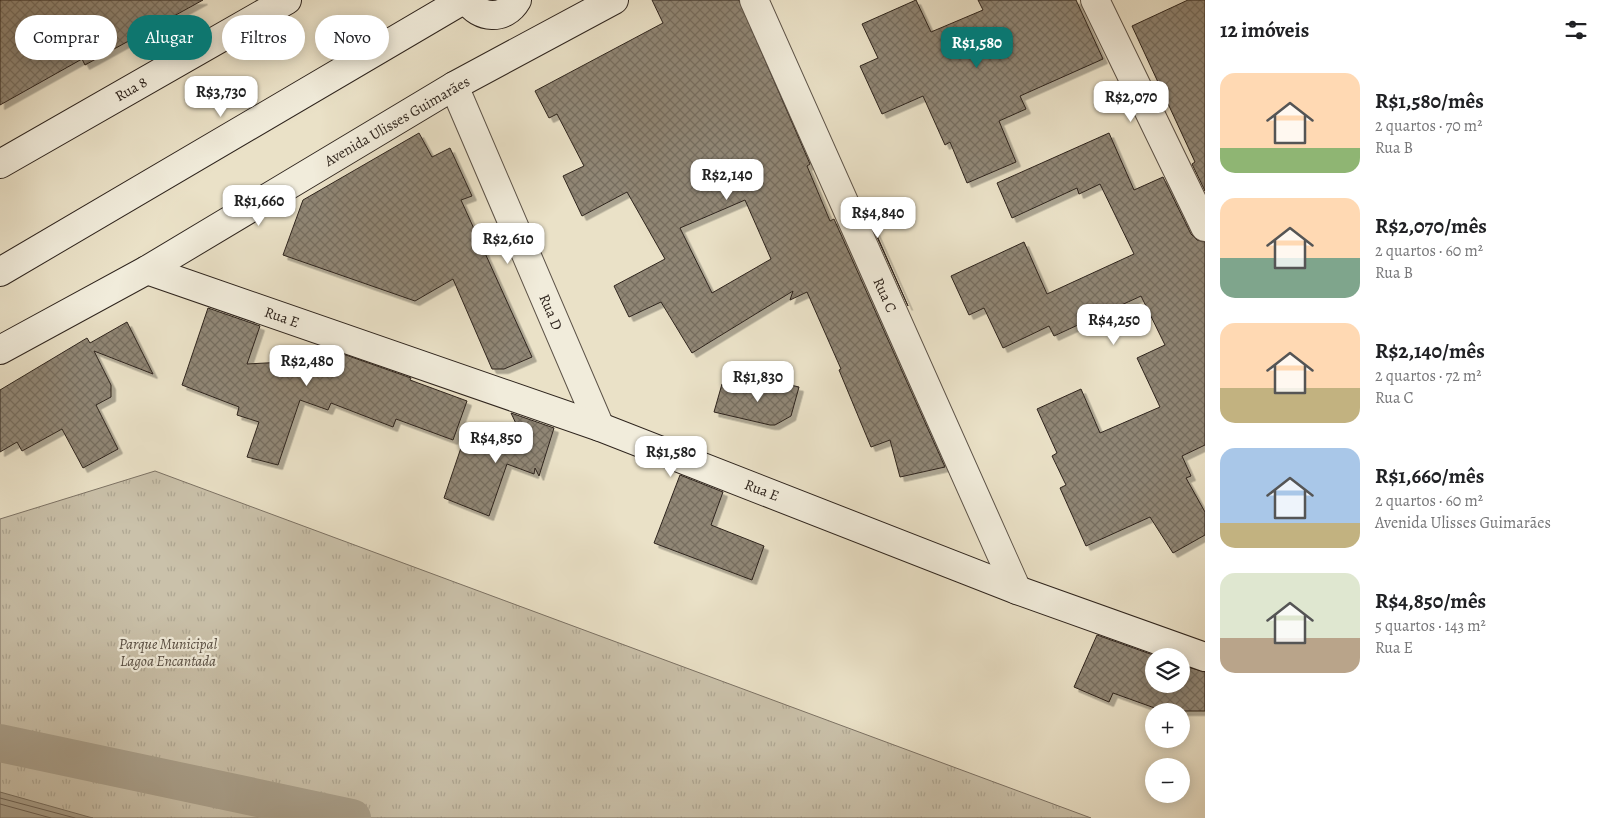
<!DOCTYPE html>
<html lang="pt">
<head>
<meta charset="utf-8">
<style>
  :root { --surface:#fff; --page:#f2f2f2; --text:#202124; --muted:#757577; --accent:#0f766e }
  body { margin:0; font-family:Alegreya,serif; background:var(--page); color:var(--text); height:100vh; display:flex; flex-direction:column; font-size:19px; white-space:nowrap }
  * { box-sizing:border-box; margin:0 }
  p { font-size:16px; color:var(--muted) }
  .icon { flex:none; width:28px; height:28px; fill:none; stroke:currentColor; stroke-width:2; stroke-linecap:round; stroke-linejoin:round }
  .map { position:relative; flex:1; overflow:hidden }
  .drawer { display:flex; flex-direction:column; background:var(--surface); width:400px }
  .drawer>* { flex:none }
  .hud { position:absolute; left:15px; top:15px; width:475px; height:45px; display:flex; gap:10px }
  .controls { position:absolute; left:1145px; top:648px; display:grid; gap:10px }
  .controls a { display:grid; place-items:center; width:45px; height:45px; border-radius:50%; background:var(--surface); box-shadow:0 2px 12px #0003; font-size:25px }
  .price { position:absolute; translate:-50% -42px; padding:0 11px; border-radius:10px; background:#fff; color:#222; font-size:16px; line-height:32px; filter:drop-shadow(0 1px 2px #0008) }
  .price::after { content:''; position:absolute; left:50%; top:30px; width:15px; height:11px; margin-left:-8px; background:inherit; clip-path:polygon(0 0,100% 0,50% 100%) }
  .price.selected { background:var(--accent); color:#fff }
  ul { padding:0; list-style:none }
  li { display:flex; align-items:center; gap:15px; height:125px; padding:0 15px }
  li span { display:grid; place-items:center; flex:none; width:140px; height:100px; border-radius:15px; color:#555 }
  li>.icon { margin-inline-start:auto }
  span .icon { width:60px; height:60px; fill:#fffc; stroke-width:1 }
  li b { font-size:21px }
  h2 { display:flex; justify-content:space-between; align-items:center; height:60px; padding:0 15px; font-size:21px }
  .chip { padding:0 18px; border-radius:22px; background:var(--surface); box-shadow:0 2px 12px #0003; font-size:18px; line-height:45px }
  .chip.selected { background:var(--accent); color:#fff }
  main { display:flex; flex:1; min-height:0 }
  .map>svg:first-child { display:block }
  .grass { fill:url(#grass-tufts); stroke:#7c7264 }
  .water { fill:#aaa18d; stroke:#786f60 }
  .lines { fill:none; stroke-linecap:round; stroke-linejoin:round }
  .shore { stroke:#6c6255; stroke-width:1 }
  .canal { stroke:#aaa18d; stroke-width:38 }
  .building { fill:url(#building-cross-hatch); stroke:#2e241d; fill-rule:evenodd; filter:url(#shadow) }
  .street-casing { stroke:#5d5348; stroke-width:30 }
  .secondary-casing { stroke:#2e241d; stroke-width:30 }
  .street { stroke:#f1ecdb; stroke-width:28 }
  .secondary { stroke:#f1ecdb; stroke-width:28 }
  .labels { text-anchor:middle; stroke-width:4.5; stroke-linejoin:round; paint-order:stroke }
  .street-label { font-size:15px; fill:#2e241d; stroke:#f1ecdb }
  .park-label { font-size:15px; font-style:italic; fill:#554b40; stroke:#f1ecdb }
</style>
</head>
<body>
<main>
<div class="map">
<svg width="1205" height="818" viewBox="0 0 1205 818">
  <defs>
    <pattern id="grass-tufts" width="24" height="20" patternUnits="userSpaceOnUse" patternTransform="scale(1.25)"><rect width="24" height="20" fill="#cac1aa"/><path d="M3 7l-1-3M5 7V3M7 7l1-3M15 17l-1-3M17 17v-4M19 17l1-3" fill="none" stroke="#aea692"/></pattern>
    <pattern id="building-cross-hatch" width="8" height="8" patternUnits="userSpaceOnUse" patternTransform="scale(1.25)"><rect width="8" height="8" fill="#908675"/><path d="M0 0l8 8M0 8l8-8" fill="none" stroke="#766d5f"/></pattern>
    <filter id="shadow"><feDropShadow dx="4.5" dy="4.5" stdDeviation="0" flood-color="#0004"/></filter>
  </defs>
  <rect width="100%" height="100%" fill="#eae1c7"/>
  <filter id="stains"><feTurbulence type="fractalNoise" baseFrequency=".004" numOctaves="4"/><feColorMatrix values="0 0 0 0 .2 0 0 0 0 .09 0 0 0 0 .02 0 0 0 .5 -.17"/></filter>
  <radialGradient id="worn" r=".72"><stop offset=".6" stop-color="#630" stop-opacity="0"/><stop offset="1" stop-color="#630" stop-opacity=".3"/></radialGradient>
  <!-- grass -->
  <path class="grass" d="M155 471 1091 818H0V519Z"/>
  <!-- water -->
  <path class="water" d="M0 792 89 817 93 818H0Z"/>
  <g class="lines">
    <!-- shore -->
    <g class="shore">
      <path d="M0 798 75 818"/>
      <path d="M0 804 51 818"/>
    </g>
    <!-- canal -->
    <path class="canal" d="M0 743 352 818"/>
  </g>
  <!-- building -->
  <g class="building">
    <path d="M0 0H203L85 65 82 59 0 105Z"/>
    <path d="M652 0H739L810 164 807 166 830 221 834 219 945 467 900 477 890 440 871 447 839 370 841 369 807 292 790 300 793 291 692 353 661 302 629 317 614 286 665 259 627 192 582 216 563 176 584 166 557 114 549 118 535 91 663 23ZM745 200 771 259 712 293 680 228Z"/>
    <path d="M916 0 931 32 983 10 978 0H1076L1103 59 1020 96 1026 109 999 121 1016 162 967 183 950 142 945 145 923 96 882 114 860 66 878 58 862 24Z"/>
    <path d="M1188 0H1205V191L1192 164 1195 162 1132 26Z"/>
    <path d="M419 133 432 157 450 148 472 196 461 200 532 357 504 369H492L453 279 415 301 283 255 303 200Z"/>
    <path d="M1109 133 1134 190 1163 177 1191 234 1197 240 1205 242V445L1182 456 1191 476 1186 478 1205 512V535L1173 553 1150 517 1086 546 1060 488 1066 485 1052 456 1057 453 1037 409 1081 389 1100 433 1160 407 1137 358 1165 345 1141 296 1054 336 1049 326 1003 348 984 308 969 315 951 276 1024 242 1047 294 1134 254 1100 184 1079 194 1077 188 1012 218 997 183Z"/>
    <path d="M863 206H864L908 306Z"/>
    <path d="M208 308 260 326 247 364 303 361 316 366 323 347 411 378 410 380 467 401 453 440 396 419 393 427 331 403 328 410 300 400 278 465 247 457 259 422 237 415 239 407 182 385Z"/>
    <path d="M127 322 153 374 94 351 111 385V397L96 405 118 449 83 468 62 429 22 451 17 442 0 452V390L87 338 90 343Z"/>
    <path d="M765 379 799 387 791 416 775 425H770L714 412 722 384 761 392Z"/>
    <path d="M511 413 554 428 539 476 535 468 534 474 507 464 489 516 444 498 466 433 512 450 519 430Z"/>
    <path d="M680 475 723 492 711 525 764 546 752 580 654 543Z"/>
    <path d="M1097 635 1156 656H1154V684H1181V665L1205 672V711H1163L1113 693 1109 702 1074 687Z"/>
  </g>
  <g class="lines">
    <defs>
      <g id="street">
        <path d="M754 0 1017 590"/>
        <path d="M1095 0 1205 227"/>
        <path d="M454 86 600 427"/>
      </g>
      <g id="secondary">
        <path d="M467 0C479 19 505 21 517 0"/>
        <path d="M0 164 287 0"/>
        <path d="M147 270 600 427 1017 590 1205 657"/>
        <path d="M0 272 463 0"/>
        <path d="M0 350 147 270 454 86 614 0"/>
      </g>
    </defs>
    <!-- street casing -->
    <use href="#street" class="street-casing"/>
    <!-- secondary casing -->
    <use href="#secondary" class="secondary-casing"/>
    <!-- street -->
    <use href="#street" class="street"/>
    <!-- secondary -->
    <use href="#secondary" class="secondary"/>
  </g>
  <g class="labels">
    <!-- street labels -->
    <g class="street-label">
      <text transform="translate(131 89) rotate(-30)" y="5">Rua 8</text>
      <text transform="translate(397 121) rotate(-30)" y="5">Avenida Ulisses Guimarães</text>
      <text transform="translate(885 295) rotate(66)" y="5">Rua C</text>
      <text transform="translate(551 312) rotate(67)" y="5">Rua D</text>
      <text transform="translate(282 317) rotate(19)" y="5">Rua E</text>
      <text transform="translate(762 490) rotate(21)" y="5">Rua E</text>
    </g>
    <!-- park labels -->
    <g class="park-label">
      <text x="168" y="649">Parque Municipal<tspan x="168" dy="17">Lagoa Encantada</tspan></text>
    </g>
  </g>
  <rect width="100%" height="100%" filter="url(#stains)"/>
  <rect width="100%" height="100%" fill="url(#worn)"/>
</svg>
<div class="controls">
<a><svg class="icon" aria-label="layers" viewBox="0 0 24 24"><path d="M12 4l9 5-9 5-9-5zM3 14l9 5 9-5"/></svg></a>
<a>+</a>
<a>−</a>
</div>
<b class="price selected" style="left:977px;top:69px">R$1,580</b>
<b class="price" style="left:221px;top:118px">R$3,730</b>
<b class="price" style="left:1131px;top:123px">R$2,070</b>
<b class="price" style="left:727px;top:201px">R$2,140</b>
<b class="price" style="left:259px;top:227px">R$1,660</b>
<b class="price" style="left:878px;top:239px">R$4,840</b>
<b class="price" style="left:508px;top:265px">R$2,610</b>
<b class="price" style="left:1114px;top:346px">R$4,250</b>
<b class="price" style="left:307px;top:387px">R$2,480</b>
<b class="price" style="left:758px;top:403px">R$1,830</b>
<b class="price" style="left:496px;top:464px">R$4,850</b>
<b class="price" style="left:671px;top:478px">R$1,580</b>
<div class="hud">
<a class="chip">Comprar</a>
<a class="chip selected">Alugar</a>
<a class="chip">Filtros</a>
<a class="chip">Novo</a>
</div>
</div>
<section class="drawer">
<h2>12 imóveis<svg class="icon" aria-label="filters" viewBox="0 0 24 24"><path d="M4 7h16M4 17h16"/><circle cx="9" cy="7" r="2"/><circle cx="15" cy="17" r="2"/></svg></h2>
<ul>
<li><span style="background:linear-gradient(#ffd9b3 75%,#8fb573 0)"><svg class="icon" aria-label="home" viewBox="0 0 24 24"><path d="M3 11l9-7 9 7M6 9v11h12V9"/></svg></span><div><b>R$1,580/mês</b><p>2 quartos · 70 m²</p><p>Rua B</p></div></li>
<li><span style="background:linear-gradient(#ffd9b3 60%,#7fa58c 0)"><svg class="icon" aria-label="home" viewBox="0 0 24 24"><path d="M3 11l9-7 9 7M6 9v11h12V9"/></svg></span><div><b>R$2,070/mês</b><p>2 quartos · 60 m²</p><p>Rua B</p></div></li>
<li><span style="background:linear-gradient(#ffd9b3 65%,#c2b280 0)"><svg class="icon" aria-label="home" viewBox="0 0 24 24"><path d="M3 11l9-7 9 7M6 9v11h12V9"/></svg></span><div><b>R$2,140/mês</b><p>2 quartos · 72 m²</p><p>Rua C</p></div></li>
<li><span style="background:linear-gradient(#a9c7e8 75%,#c2b280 0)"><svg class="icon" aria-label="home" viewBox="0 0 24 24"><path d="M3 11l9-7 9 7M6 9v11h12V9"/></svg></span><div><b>R$1,660/mês</b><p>2 quartos · 60 m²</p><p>Avenida Ulisses Guimarães</p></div></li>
<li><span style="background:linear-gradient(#dfe7d0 65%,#b9a48a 0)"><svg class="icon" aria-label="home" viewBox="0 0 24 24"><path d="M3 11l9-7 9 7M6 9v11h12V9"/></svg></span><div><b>R$4,850/mês</b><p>5 quartos · 143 m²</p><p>Rua E</p></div></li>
</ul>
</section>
</main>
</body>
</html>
